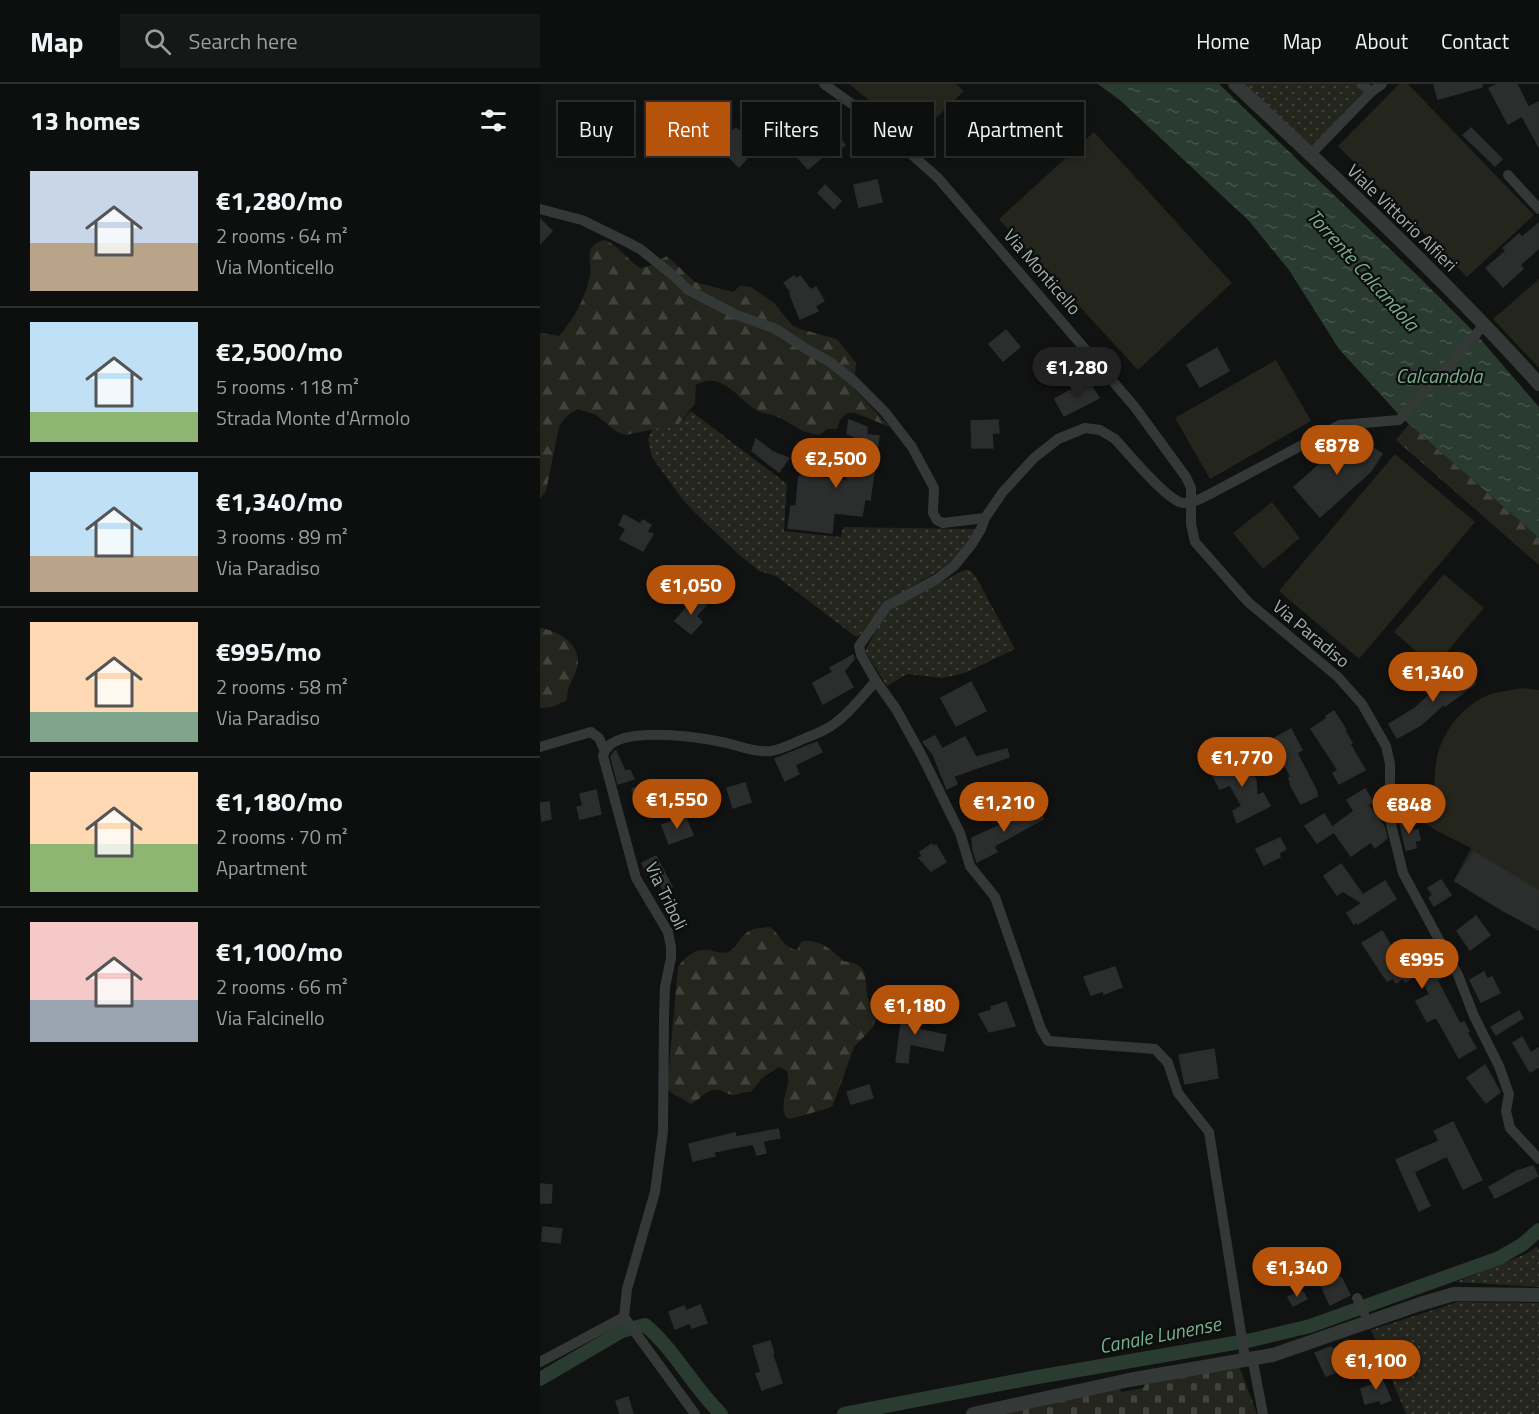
<!DOCTYPE html>
<html lang="en">
<head>
<meta charset="utf-8">
<style>
  :root { --surface:#0d0e0e; --page:#161717; --text:#f1f3f6; --muted:#9a9c9e; --line:#2d2e2e; --accent:#b45309 }
  body { margin:0; font-family:"Titillium Web",sans-serif; background:var(--page); color:var(--text); height:100vh; display:flex; flex-direction:column; font-size:22px; white-space:nowrap }
  * { box-sizing:border-box; margin:0 }
  p { font-size:20px; color:var(--muted) }
  .icon { flex:none; width:33px; height:33px; fill:none; stroke:currentColor; stroke-width:2; stroke-linecap:round; stroke-linejoin:round }
  .map { position:relative; flex:1; overflow:hidden }
  .details { display:flex; flex-direction:column; background:var(--surface); width:540px }
  .details>* { flex:none }
  .top-card { position:absolute; left:18px; top:18px; width:570px; height:54px; display:flex; gap:12px }
  .price { position:absolute; translate:-50% -51px; padding:0 14px; border-radius:21px; background:var(--accent); color:#fff; font-size:20px; line-height:39px; filter:drop-shadow(0 2px 3px #0008) }
  .price::after { content:''; position:absolute; left:50%; top:36px; width:18px; height:14px; margin-left:-9px; background:inherit; clip-path:polygon(0 0,100% 0,50% 100%) }
  .price.active { background:#222; color:#fff }
  ul { padding:0; list-style:none }
  li { display:flex; align-items:center; gap:18px; height:150px; padding:0 30px }
  li+li { border-top:2px solid var(--line) }
  li span { display:grid; place-items:center; flex:none; width:168px; height:120px; border-radius:0px; color:#555 }
  li>.icon { margin-inline-start:auto }
  span .icon { width:72px; height:72px; fill:#fffc; stroke-width:1 }
  li b { font-size:26px }
  h2 { display:flex; justify-content:space-between; align-items:center; height:72px; padding:0 30px; font-size:26px }
  .chip { padding:0 21px; border-radius:0px; background:var(--surface); box-shadow:0 3px 9px #0003,0 0 0 2px var(--line); font-size:21px; line-height:54px }
  .chip.active { background:var(--accent); color:#fff }
  header { display:flex; align-items:center; gap:36px; box-sizing:border-box; height:84px; padding:0 30px; background:var(--surface); border-bottom:2px solid var(--line) }
  header strong { font-size:28px }
  nav { display:flex; gap:33px; margin-inline-start:auto; font-size:21px }
  .search { width:420px; height:54px; background:var(--page); display:flex; align-items:center; gap:15px; box-sizing:border-box; padding:0 21px; border-radius:0px; color:var(--muted); font-size:22px }
  main { display:flex; flex:1; min-height:0 }
  .map>svg:first-child { display:block }
  .grass { fill:url(#grass-dots) }
  .forest { fill:url(#forest-firs) }
  .cemetery { fill:url(#cemetery-stones) }
  .pitch { fill:#24251d }
  .water { fill:url(#water-ripples) }
  .lines { fill:none; stroke-linecap:round; stroke-linejoin:round }
  .canal { stroke:#2a3b31; stroke-width:14 }
  .building { fill:#2c2e2e; stroke:#2b2e2e; stroke-width:1.5 }
  .minor { stroke:#343938; stroke-width:10 }
  .tertiary { stroke:#343938; stroke-width:14 }
  .labels { text-anchor:middle; stroke-width:4.5; stroke-linejoin:round; paint-order:stroke }
  .street-label { font-size:18px; fill:#a2b3ad; stroke:#0c0d0d }
  .water-label { font-size:20px; font-style:italic; fill:#78af8f; stroke:#0c0d0d }
</style>
</head>
<body>
<header>
<strong>Map</strong>
<div class="search"><svg class="icon" aria-label="search" viewBox="0 0 24 24"><circle cx="10" cy="10" r="6"/><path d="M15 15l6 6"/></svg>Search here</div>
<nav><a>Home</a><a>Map</a><a>About</a><a>Contact</a></nav>
</header>
<main>
<section class="details">
<h2>13 homes<svg class="icon" aria-label="filters" viewBox="0 0 24 24"><path d="M4 7h16M4 17h16"/><circle cx="9" cy="7" r="2"/><circle cx="15" cy="17" r="2"/></svg></h2>
<ul>
<li><span style="background:linear-gradient(#c9d6e8 60%,#b9a48a 0)"><svg class="icon" aria-label="home" viewBox="0 0 24 24"><path d="M3 11l9-7 9 7M6 9v11h12V9"/></svg></span><div><b>€1,280/mo</b><p>2 rooms · 64 m²</p><p>Via Monticello</p></div></li>
<li><span style="background:linear-gradient(#bfe0f5 75%,#8fb573 0)"><svg class="icon" aria-label="home" viewBox="0 0 24 24"><path d="M3 11l9-7 9 7M6 9v11h12V9"/></svg></span><div><b>€2,500/mo</b><p>5 rooms · 118 m²</p><p>Strada Monte d'Armolo</p></div></li>
<li><span style="background:linear-gradient(#bfe0f5 70%,#b9a48a 0)"><svg class="icon" aria-label="home" viewBox="0 0 24 24"><path d="M3 11l9-7 9 7M6 9v11h12V9"/></svg></span><div><b>€1,340/mo</b><p>3 rooms · 89 m²</p><p>Via Paradiso</p></div></li>
<li><span style="background:linear-gradient(#ffd9b3 75%,#7fa58c 0)"><svg class="icon" aria-label="home" viewBox="0 0 24 24"><path d="M3 11l9-7 9 7M6 9v11h12V9"/></svg></span><div><b>€995/mo</b><p>2 rooms · 58 m²</p><p>Via Paradiso</p></div></li>
<li><span style="background:linear-gradient(#ffd9b3 60%,#8fb573 0)"><svg class="icon" aria-label="home" viewBox="0 0 24 24"><path d="M3 11l9-7 9 7M6 9v11h12V9"/></svg></span><div><b>€1,180/mo</b><p>2 rooms · 70 m²</p><p>Apartment</p></div></li>
<li><span style="background:linear-gradient(#f6c9c9 65%,#9aa5b1 0)"><svg class="icon" aria-label="home" viewBox="0 0 24 24"><path d="M3 11l9-7 9 7M6 9v11h12V9"/></svg></span><div><b>€1,100/mo</b><p>2 rooms · 66 m²</p><p>Via Falcinello</p></div></li>
</ul>
</section>
<div class="map">
<svg width="999" height="1330" viewBox="0 0 999 1330">
  <defs>
    <pattern id="grass-dots" width="8" height="8" patternUnits="userSpaceOnUse" patternTransform="scale(1.5)"><rect width="8" height="8" fill="#24251d"/><path d="M2 2h.1M6 6h.1" fill="none" stroke="#41423b" stroke-width="1.8" stroke-linecap="round"/></pattern>
    <pattern id="forest-firs" width="22" height="20" patternUnits="userSpaceOnUse" patternTransform="scale(1.5)"><rect width="22" height="20" fill="#24251d"/><path d="M5 1l3.5 6h-7zM16 11l3.5 6h-7z" fill="#41423b"/></pattern>
    <pattern id="cemetery-stones" width="16" height="16" patternUnits="userSpaceOnUse" patternTransform="scale(1.5)"><rect width="16" height="16" fill="#24251d"/><path d="M2 7V4a2 2 0 0 1 4 0v3zM10 15v-3a2 2 0 0 1 4 0v3z" fill="#41423b"/></pattern>
    <pattern id="water-ripples" width="26" height="14" patternUnits="userSpaceOnUse" patternTransform="scale(1.5)"><rect width="26" height="14" fill="#2a3b31"/><path d="M2 4q2-2 4 0t4 0M15 11q2-2 4 0t4 0" fill="none" stroke="#46554c"/></pattern>
  </defs>
  <rect width="100%" height="100%" fill="#111212"/>
  <!-- grass -->
  <g class="grass">
    <path d="M705 0H817L825 7 772 63Z"/>
    <path d="M151 327 247 400 244 447 301 453 303 443 436 445 418 471 405 483 344 519 320 551 316 553 236 492 219 487 196 468 157 431 142 415 112 373 108 355 113 344 139 340Z"/>
    <path d="M424 486H430L436 493 475 565 425 589 402 594 367 590 347 602 325 567 342 535 353 524Z"/>
    <path d="M997 1162 999 1166V1203L916 1198 986 1170Z"/>
    <path d="M918 1218 999 1219V1330H866L831 1246Z"/>
  </g>
  <!-- forest -->
  <g class="forest">
    <path d="M64 156C79 161 87 176 100 184L109 182 127 172 155 198 193 208 200 202 211 203 234 219 252 241 260 245 297 255 316 279 314 305 350 343 315 329H307L300 336 297 345H287L280 351C262 350 253 340 238 333 232 330 225 330 220 328 199 318 183 285 156 301L155 319 139 340 86 351 77 348 56 331 38 325C29 329 24 334 19 343L6 407 0 415V249L19 252C35 233 45 215 50 191 52 183 48 174 50 167 53 160 57 158 64 156Z"/>
    <path d="M869 340 999 454V481L856 356Z"/>
    <path d="M0 544C18 546 44 562 37 584 33 597 27 601 27 616L12 623 2 624 0 623Z"/>
    <path d="M230 843C241 851 243 864 257 866L261 858C275 852 295 867 303 877 334 880 322 899 329 917 331 922 335 925 337 930L333 943 314 963 293 1021 289 1024 250 1035 246 1033C238 1017 252 1003 247 987L239 983 222 994 211 1008C204 1007 199 1011 193 1011 183 1010 182 1003 170 1007 162 1010 158 1018 150 1020 142 1013 134 1012 127 1005L138 883C145 872 156 864 170 866 176 868 182 870 188 868 195 865 197 859 201 854 209 844 218 844 230 843Z"/>
  </g>
  <!-- cemetery -->
  <path class="cemetery" d="M699 1282 717 1330H460L579 1305 582 1308 603 1304 606 1299Z"/>
  <!-- pitch -->
  <g class="pitch">
    <path d="M309 0H416L424 7 375 54Z"/>
    <path d="M859 0H868L994 131 927 193 798 62Z"/>
    <path d="M554 48 692 199 598 286 459 135Z"/>
    <path d="M999 195V284L953 235Z"/>
    <path d="M736 276 771 337 670 395 635 334Z"/>
    <path d="M855 370 935 438 819 575 739 507Z"/>
    <path d="M732 418 760 454 723 485 693 449Z"/>
    <path d="M904 490 944 524 894 583 854 548Z"/>
    <path d="M982 604 999 606V846L962 826 914 796 931 764 895 746 882 737C896 716 893 703 896 680 899 652 920 624 946 612 957 608 971 606 982 604Z"/>
  </g>
  <!-- water -->
  <path class="water" d="M558 0H679L880 194 936 250 999 323V454L861 333 799 265 749 186 709 137 581 17Z"/>
  <g class="lines">
    <!-- canal -->
    <g class="canal">
      <path d="M0 1295 82 1247 105 1241C135 1266 153 1303 181 1330"/>
      <path d="M304 1330 492 1294 712 1256 770 1242 959 1174 983 1160 999 1146"/>
    </g>
  </g>
  <!-- building -->
  <g class="building">
    <path d="M894 0H942V3L898 15Z"/>
    <path d="M958 0H977L988 23 999 18V63L982 32 968 40 949 4Z"/>
    <path d="M290 43 305 61 297 68 295 66 293 68 291 66 268 85 258 74 260 71 259 69 270 58 271 59Z"/>
    <path d="M196 44 206 54 201 58 212 69 199 83 185 69 187 67 180 60Z"/>
    <path d="M931 44 962 75 955 82 923 51Z"/>
    <path d="M337 96 342 118 319 123 314 101Z"/>
    <path d="M285 101 301 117 294 125 278 109Z"/>
    <path d="M0 135 12 147 0 160Z"/>
    <path d="M999 139V164L980 181 983 185 963 203 946 184 966 167 963 164 979 150 982 153Z"/>
    <path d="M254 192 256 195 260 192 271 206 276 203 284 217 275 222 278 227 260 235 250 210 251 208 244 199Z"/>
    <path d="M466 246 480 263 463 277 449 260Z"/>
    <path d="M677 264 689 287 660 303 647 281Z"/>
    <path d="M548 296 559 314 524 332 515 315Z"/>
    <path d="M309 336 327 343V351L339 352 330 416 325 415 322 432 294 429 292 449 248 444 251 422H256L259 392 307 397V391L318 393 321 371 313 370 314 352 307 350Z"/>
    <path d="M458 336 459 349H452L453 364H432L431 337Z"/>
    <path d="M216 355 233 368 249 374 239 388 212 367Z"/>
    <path d="M820 355 842 370 830 388 780 433 754 403 806 357 814 366Z"/>
    <path d="M84 431 100 440 103 436 111 441 107 448 113 450 103 467 80 455 86 445 79 441Z"/>
    <path d="M156 513 166 521 156 532 162 538 151 550 135 537Z"/>
    <path d="M313 571 314 575 304 587 313 603 283 620 273 599 293 588 290 584Z"/>
    <path d="M923 584 935 600 905 622 904 620 881 641 857 654 849 640 874 625 894 607Z"/>
    <path d="M431 598 446 627 416 642 401 614Z"/>
    <path d="M794 627 806 646 805 647 812 659 810 660 825 686 799 700 793 689 798 686 771 645 787 634 786 632Z"/>
    <path d="M751 645 762 666 757 669 777 708V712L761 720 751 702 749 694 751 693 731 656Z"/>
    <path d="M395 652 402 665 425 653 436 673 467 665 469 673 414 692 417 700 407 705 393 670 383 658Z"/>
    <path d="M277 658 282 668 255 681 259 690 245 697 235 675Z"/>
    <path d="M75 667H76L85 687 90 686 94 695 78 700 71 673Z"/>
    <path d="M705 672 716 697 717 712 723 709 730 722 697 739 693 727 702 722 690 701 680 705 673 692 683 686 682 683Z"/>
    <path d="M205 699 211 718 193 724 187 704Z"/>
    <path d="M105 701 107 707 114 705 118 719 97 725 92 705Z"/>
    <path d="M825 705 833 718 828 721 844 742 847 754 835 764 831 758 811 772 794 748 777 759 765 742 784 730 792 743 814 727 807 716Z"/>
    <path d="M56 706 61 730 40 735 37 723 43 722 40 710Z"/>
    <path d="M9 718 11 735 2 737 0 719Z"/>
    <path d="M493 721 496 725 500 724 503 735 454 762 457 768 437 778 433 766 432 754 485 730 483 724Z"/>
    <path d="M145 732 153 751 129 760 122 741Z"/>
    <path d="M871 737 873 747 878 746 880 756 875 757 876 764 866 766 860 739Z"/>
    <path d="M740 754 746 765 739 769 740 773 724 781 716 765Z"/>
    <path d="M392 760 394 763 396 761 406 778 391 787 379 774 382 772 380 768Z"/>
    <path d="M934 768 999 807V846L962 826 915 797Z"/>
    <path d="M116 772 132 803 124 808 114 787 107 790 102 779Z"/>
    <path d="M801 780 823 811 845 797 856 815 818 840 816 838 814 840 807 829 822 819 803 807 797 811 784 792Z"/>
    <path d="M901 796 911 811 894 822 889 814 893 811 888 804Z"/>
    <path d="M936 832 950 851 930 866 917 847Z"/>
    <path d="M842 847 861 879 862 878 866 884 891 870 905 891 897 896 920 940 924 938 929 947 927 949 936 964 919 974 896 933 887 938 876 917 890 910 878 890 865 898 863 894 856 899 853 894 847 897 822 859Z"/>
    <path d="M575 883 582 903 564 910 563 907 551 911 544 893Z"/>
    <path d="M944 888 947 895 952 893 960 909 941 918 930 896Z"/>
    <path d="M364 917 375 918 371 944 406 951 403 967 370 960 368 979 356 978Z"/>
    <path d="M466 918 475 942 449 948 439 930 452 926 451 923Z"/>
    <path d="M979 927 983 934 956 951 951 943Z"/>
    <path d="M982 953 991 969 999 964V983L990 988 973 959Z"/>
    <path d="M674 965 678 994 645 1000 639 971Z"/>
    <path d="M945 981 960 1008 946 1019 927 994Z"/>
    <path d="M329 1001 333 1014 311 1020 307 1008Z"/>
    <path d="M913 1038 942 1096 923 1105 907 1072 874 1088 890 1122 879 1127 856 1076 899 1057 894 1047Z"/>
    <path d="M238 1045 240 1054 223 1057 226 1069 217 1071 213 1060 174 1068 175 1072 153 1077 149 1060 195 1049 196 1053Z"/>
    <path d="M993 1082 998 1092 955 1114 949 1103 977 1087Z"/>
    <path d="M0 1100 12 1101 11 1119H0Z"/>
    <path d="M3 1143 22 1145 20 1159 2 1157Z"/>
    <path d="M801 1193 810 1211 790 1221 781 1201Z"/>
    <path d="M759 1208H763L767 1215 753 1222 748 1213Z"/>
    <path d="M160 1221 167 1239 152 1244 150 1239 135 1245 129 1228 144 1222 146 1227Z"/>
    <path d="M230 1257 234 1269H232L242 1299 222 1306 216 1290 221 1288 213 1262Z"/>
    <path d="M791 1263 792 1265 798 1263 806 1284 786 1292 775 1269Z"/>
    <path d="M839 1288 851 1316 841 1320 840 1316 825 1320 821 1305 835 1300 832 1291Z"/>
    <path d="M88 1313 93 1330H80L76 1317Z"/>
  </g>
  <g class="lines">
    <!-- minor -->
    <g class="minor">
      <path d="M284 0 330 33 398 94 594 322 646 393 651 404V440L655 458 708 518 798 593 822 620 846 662 850 680V736L863 789 918 891 934 932 959 982 969 1010 966 1027 970 1044 999 1075"/>
      <path d="M822 0 831 8"/>
      <path d="M771 70 831 8 842 0"/>
      <path d="M968 91 999 125"/>
      <path d="M0 125 42 136 87 158 100 165 134 192 148 206 197 231 236 245 268 266 290 278 314 297 345 328 372 363 394 404 393 429 397 436 403 439 445 434"/>
      <path d="M336 597 356 625 382 672 420 749 430 782 455 813 501 945 508 957 615 965 628 979 638 1009 669 1048 705 1274"/>
      <path d="M0 663 51 648 59 654 64 665"/>
      <path d="M817 1214 824 1229"/>
      <path d="M712 1273 723 1330"/>
      <path d="M0 1278 84 1233"/>
      <path d="M155 1330 84 1233 87 1205 115 1108 123 1047 124 934 125 903 131 874V863L128 848 96 794 63 672C70 639 157 653 182 658 197 661 215 669 231 667 242 665 252 660 261 656 273 651 285 647 294 640 310 629 323 611 336 597L321 571 319 562 347 522 397 495 414 482 432 460 441 445 445 434 462 409 494 374 518 355 545 344 560 346 575 355C588 369 627 417 643 419 652 420 662 414 670 410L800 341 859 336 945 240"/>
    </g>
    <!-- tertiary -->
    <g class="tertiary">
      <path d="M695 0C799 97 904 194 999 300"/>
      <path d="M433 1330 589 1296 733 1271 880 1220 914 1210 999 1211"/>
    </g>
  </g>
  <g class="labels">
    <!-- street labels -->
    <g class="street-label">
      <text transform="translate(862 134) rotate(44)" y="6">Viale Vittorio Alfieri</text>
      <text transform="translate(502 188) rotate(49)" y="6">Via Monticello</text>
      <text transform="translate(771 550) rotate(40)" y="6">Via Paradiso</text>
      <text transform="translate(126 812) rotate(64)" y="6">Via Triboli</text>
    </g>
    <!-- water labels -->
    <g class="water-label">
      <text transform="translate(823 186) rotate(48)" y="7">Torrente Calcandola</text>
      <text x="899" y="299">Calcandola</text>
      <text transform="translate(620 1251) rotate(-11)" y="7">Canale Lunense</text>
    </g>
  </g>
</svg>
<b class="price active" style="left:537px;top:314px">€1,280</b>
<b class="price" style="left:797px;top:392px">€878</b>
<b class="price" style="left:296px;top:405px">€2,500</b>
<b class="price" style="left:151px;top:532px">€1,050</b>
<b class="price" style="left:893px;top:619px">€1,340</b>
<b class="price" style="left:702px;top:704px">€1,770</b>
<b class="price" style="left:137px;top:746px">€1,550</b>
<b class="price" style="left:464px;top:749px">€1,210</b>
<b class="price" style="left:869px;top:751px">€848</b>
<b class="price" style="left:882px;top:906px">€995</b>
<b class="price" style="left:375px;top:952px">€1,180</b>
<b class="price" style="left:757px;top:1214px">€1,340</b>
<b class="price" style="left:836px;top:1307px">€1,100</b>
<div class="top-card">
<a class="chip">Buy</a>
<a class="chip active">Rent</a>
<a class="chip">Filters</a>
<a class="chip">New</a>
<a class="chip">Apartment</a>
</div>
</div>
</main>
</body>
</html>
